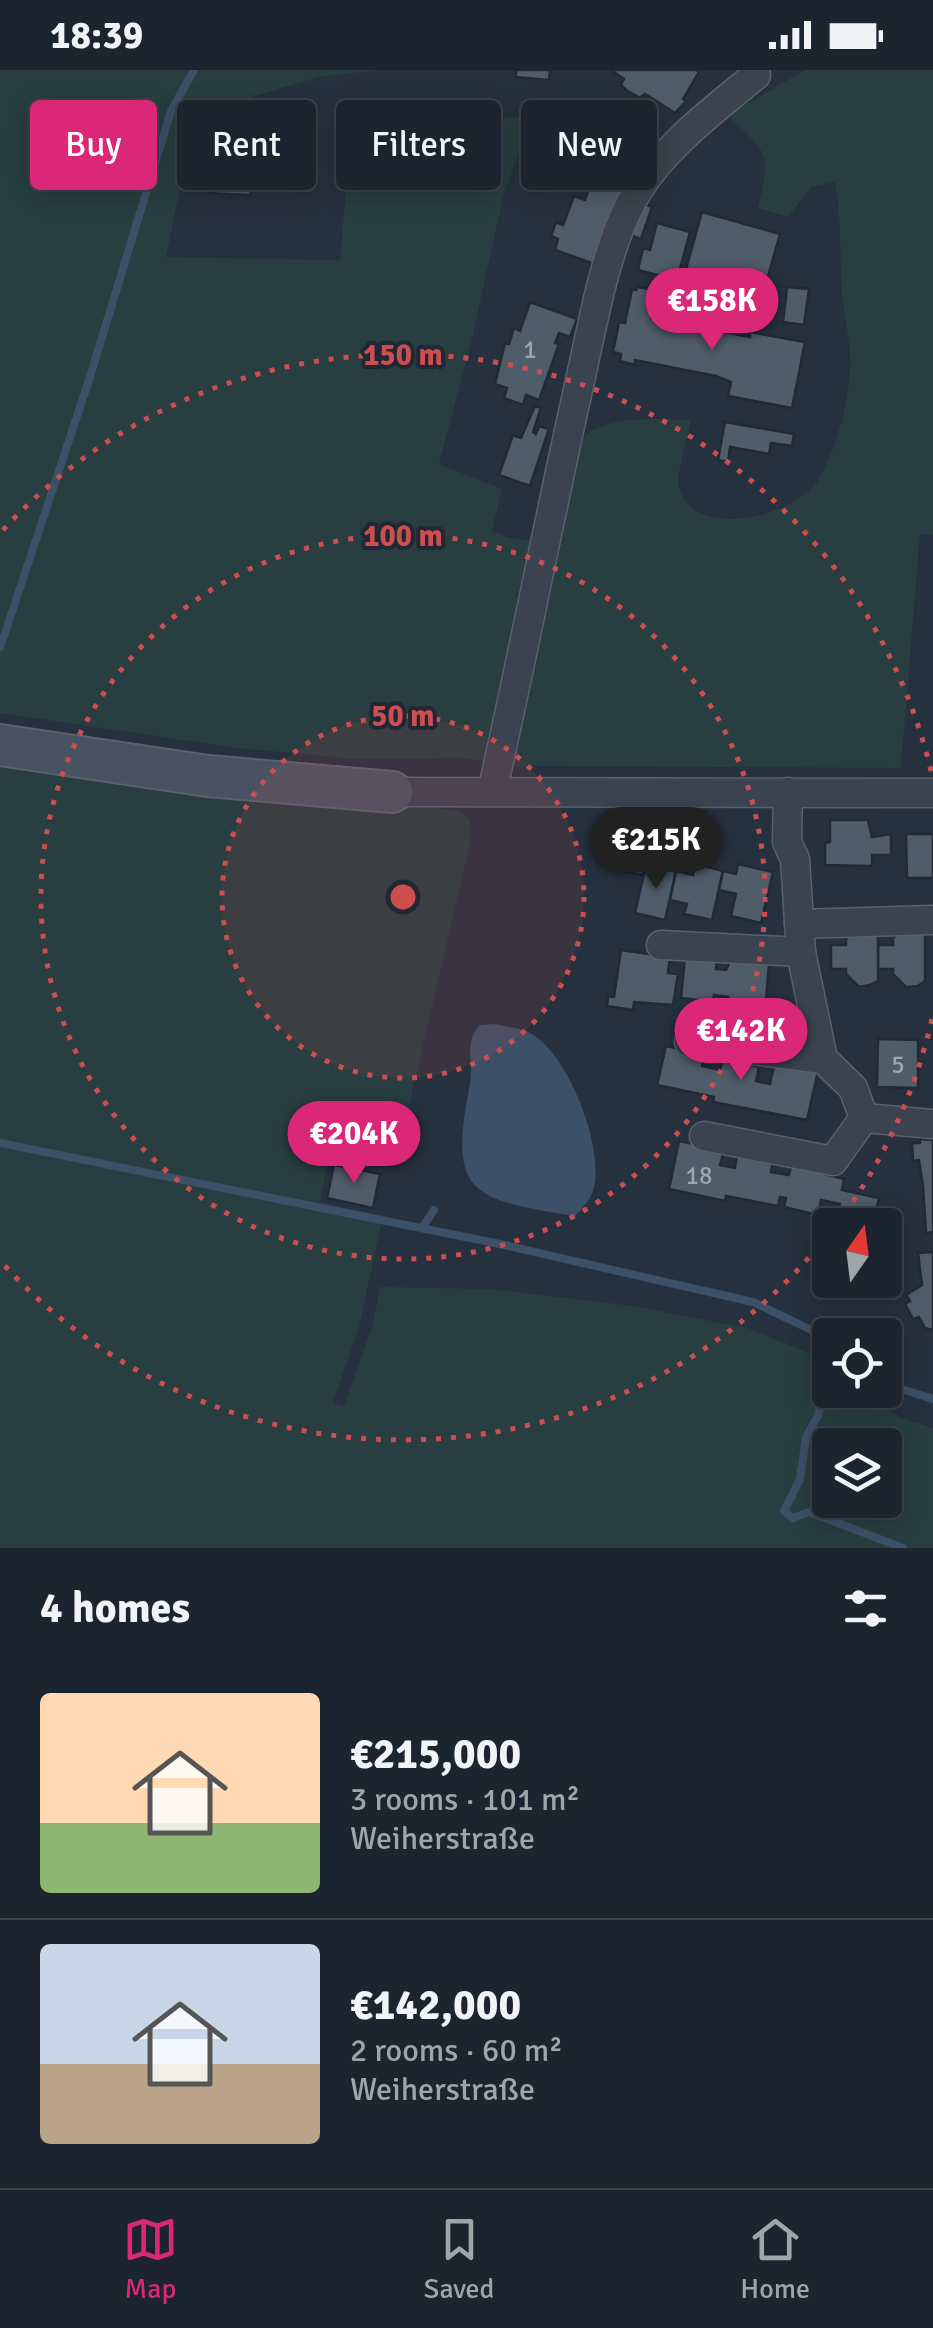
<!DOCTYPE html>
<html lang="en">
<head>
<meta charset="utf-8">
<style>
  :root { --surface:#1c252f; --page:#252d37; --text:#f1f3f6; --muted:#a0a5aa; --line:#3a424b; --accent:#db2777 }
  body { margin:0; font-family:Signika,sans-serif; background:var(--page); color:var(--text); height:100vh; display:flex; flex-direction:column; font-size:38px; white-space:nowrap }
  * { box-sizing:border-box; margin:0 }
  p { font-size:32px; color:var(--muted) }
  .icon { flex:none; width:55px; height:55px; fill:none; stroke:currentColor; stroke-width:2; stroke-linecap:round; stroke-linejoin:round }
  .map { position:relative; height:1478px; overflow:hidden }
  .sheet { display:flex; flex-direction:column; background:var(--surface); flex:1 }
  .sheet>* { flex:none }
  .hud { position:absolute; left:30px; top:30px; width:875px; height:90px; display:flex; gap:20px }
  .needle { width:65px; rotate:14deg }
  .fabs { position:absolute; left:812px; top:1138px; display:grid; gap:20px }
  .fabs a { display:grid; place-items:center; width:90px; height:90px; border-radius:10px; background:var(--surface); box-shadow:0 5px 25px #0003,0 0 0 2px var(--line); font-size:50px }
  .price { position:absolute; translate:-50% -85px; padding:0 22px; border-radius:35px; background:var(--accent); color:#fff; font-size:32px; line-height:65px; filter:drop-shadow(0 2px 5px #0008) }
  .price::after { content:''; position:absolute; left:50%; top:60px; width:30px; height:22px; margin-left:-15px; background:inherit; clip-path:polygon(0 0,100% 0,50% 100%) }
  .price.selected { background:#222; color:#fff }
  ul { padding:0; list-style:none }
  li { display:flex; align-items:center; gap:30px; height:250px; padding:0 40px }
  li+li { border-top:2px solid var(--line) }
  li span { display:grid; place-items:center; flex:none; width:280px; height:200px; border-radius:10px; color:#555 }
  li>.icon { margin-inline-start:auto }
  span .icon { width:120px; height:120px; fill:#fffc; stroke-width:1 }
  li b { font-size:42px }
  h2 { display:flex; justify-content:space-between; align-items:center; height:120px; padding:0 40px; font-size:42px }
  .chip { padding:0 35px; border-radius:10px; background:var(--surface); box-shadow:0 5px 25px #0003,0 0 0 2px var(--line); font-size:35px; line-height:90px }
  .chip.selected { background:var(--accent); color:#fff }
  .status { display:flex; justify-content:space-between; align-items:center; height:70px; padding:0 50px; background:var(--surface); direction:ltr }
  .status svg { height:28px; fill:currentColor }
  .tabs { display:flex; justify-content:space-around; align-items:center; height:140px; border-top:2px solid var(--line); background:var(--surface); font-size:28px; color:var(--muted) }
  .tabs a { display:grid; justify-items:center; gap:5px }
  .tabs .selected { color:var(--accent) }
  .map>svg:first-child { display:block }
  .green { fill:#283e40; fill-rule:evenodd }
  .water { fill:#3c5067 }
  .lines { fill:none; stroke-linecap:round; stroke-linejoin:round }
  .stream { stroke:#3c5067; stroke-width:8 }
  .building { fill:#4f5c6a; stroke:#212a36; stroke-width:2.5 }
  .street-casing { stroke:#58616c; stroke-width:31 }
  .secondary-casing { stroke:#58616c; stroke-width:44 }
  .street { stroke:#3a434f; stroke-width:28 }
  .secondary { stroke:#485262; stroke-width:40 }
  .ring { fill:none; stroke:#ce4e50; stroke-width:5; stroke-dasharray:5 10 }
  .labels { text-anchor:middle; stroke-width:8; stroke-linejoin:round; paint-order:stroke }
  .number-label { font-size:25px; fill:#9ca6b1 }
  .centre { fill:#ce4e50; stroke:#1f2834; stroke-width:5 }
  .ring-label { font-size:30px; text-anchor:middle; font-weight:bold; fill:#ce4e50; stroke:#1f2834; stroke-width:8; stroke-linejoin:round; paint-order:stroke }
</style>
</head>
<body>
<div class="status"><b>18:39</b><svg viewBox="0 0 49 12"><path d="M0 12V9h3v3zM5 12V6h3v6zM10 12V3h3v9zM15 12V0h3v12zM26 1h20v11H26zM47 4h2v5h-2z"/></svg></div>
<div class="map">
<svg width="933" height="1478" viewBox="0 0 933 1478">
  <rect width="100%" height="100%" fill="#26313f"/>
  <!-- green -->
  <g class="green">
    <path d="M0 0H382L322 6 195 44 166 187 340 190 351 58 391 51 531 47 503 128 471 273 439 394 502 419 492 461 509 468 537 471 486 692 463 688 356 689 237 678 0 643Z"/>
    <path d="M805 0H933V465L920 464 901 698 513 696 510 693 569 391C574 382 579 369 587 364 614 345 659 349 691 350 688 366 676 403 679 417 693 473 799 446 820 407 837 376 849 332 850 296 851 268 842 240 841 212 840 178 841 145 835 112L811 117 788 147 758 138C771 80 769 86 728 45Z"/>
    <path d="M0 687 304 731 449 739C474 745 474 754 469 778L398 1083 332 1071 320 1132 383 1146 359 1257 333 1333 344 1336 373 1254 380 1217 491 1219 633 1236 748 1258 830 1292V1320H866L900 1348 933 1358V1478H0ZM830 1375H885V1430H830Z"/>
  </g>
  <!-- water -->
  <path class="water" d="M494 954C506 957 522 958 532 964 569 986 606 1080 593 1121 590 1130 582 1139 575 1146 473 1129 447 1127 470 1014 474 993 463 973 480 955Z"/>
  <g class="lines">
    <!-- stream -->
    <g class="stream">
      <path d="M0 578 89 310 171 41 194 0"/>
      <path d="M0 1073 495 1173 753 1232 830 1269"/>
      <path d="M422 1158 434 1140"/>
      <path d="M826 1298 818 1346 806 1367 800 1409 784 1441 793 1448 809 1442 903 1478"/>
      <path d="M885 1308 901 1319 933 1329"/>
    </g>
  </g>
  <!-- building -->
  <g class="building">
    <path d="M516 0H550L549 10 516 7Z"/>
    <path d="M611 0H696L699 2 683 29 686 31 675 43 645 24 640 28 626 20 621 15 624 9Z"/>
    <path d="M280 37 302 38 301 61 279 59Z"/>
    <path d="M209 92 252 95 250 125 208 123Z"/>
    <path d="M596 98 630 110 600 196 555 180 558 169 551 166 556 152 563 155 574 126 585 130Z"/>
    <path d="M639 132 652 137 641 169 627 164Z"/>
    <path d="M702 142 780 164 760 235 682 213Z"/>
    <path d="M657 153 690 162 677 210 638 200 643 178 650 180Z"/>
    <path d="M637 217 655 220 651 248 750 267V262L805 272 792 338 728 326 731 312 716 306 635 290V295L620 291 621 284 613 282 619 252 625 253 632 219 636 220Z"/>
    <path d="M787 217 809 219 804 255 783 252Z"/>
    <path d="M530 232 577 249 570 267 559 263 555 273 559 274 539 330 526 325 523 335 504 328 507 318 495 314 505 273 509 274 514 258 520 261Z"/>
    <path d="M535 336 541 338 533 362 536 364 539 356 549 359 530 416 499 405 513 365 521 368Z"/>
    <path d="M725 352 794 364 792 376 771 373 769 384 730 377 728 392 718 390Z"/>
    <path d="M830 750H868L872 767 891 764V785H872V796L825 795V773L830 772Z"/>
    <path d="M630 763 652 768 643 805 621 800Z"/>
    <path d="M906 764H933V808H907Z"/>
    <path d="M646 794 676 801 665 850 635 843Z"/>
    <path d="M696 794 723 801 712 850 684 844 687 834 670 830 676 801 693 805Z"/>
    <path d="M738 794 773 802 761 853 731 846 736 824 719 820 723 801 736 804Z"/>
    <path d="M900 861 925 862V911L918 916 906 917 893 904V899H878V875H893V868Z"/>
    <path d="M853 862H878V911L870 915 859 917 846 904V899H831V875H846V869Z"/>
    <path d="M621 880 670 887 668 903 678 904 673 935 634 932 633 940 607 936 608 926 614 927Z"/>
    <path d="M685 887 717 890 716 899 726 900 731 889 769 893 765 942 727 938 728 927 714 925 713 932 681 928Z"/>
    <path d="M878 969 918 970V1018L877 1017Z"/>
    <path d="M666 976 704 984 702 996 720 1000 723 988 759 997 756 1011 770 1014 775 991 818 1001 807 1050 713 1032 714 1027 657 1015Z"/>
    <path d="M920 1069 933 1070V1162L926 1163 923 1116 919 1090 913 1091 912 1073H920Z"/>
    <path d="M679 1071 724 1080 720 1095 735 1098 737 1086 773 1092 771 1102 789 1105 792 1092 826 1099 824 1104 844 1109 842 1120 879 1128 874 1148 839 1140 840 1134 821 1130 818 1145 784 1137 786 1128 780 1127 778 1136 726 1126 725 1131 669 1119Z"/>
    <path d="M334 1095 380 1104 373 1138 327 1128Z"/>
    <path d="M933 1182V1260L925 1258 919 1247 913 1249 905 1234 910 1231 906 1225 922 1215 918 1183Z"/>
  </g>
  <g class="lines">
    <defs>
      <g id="street">
        <path d="M392 722 933 723"/>
        <path d="M492 722C523 586 549 448 580 311 593 253 606 173 637 122 666 75 715 39 756 5"/>
        <path d="M788 722 787 772 795 789 801 882 823 989 853 1018 864 1048 933 1054"/>
        <path d="M799 854 933 850"/>
        <path d="M661 875 801 882"/>
        <path d="M689 972 823 989"/>
        <path d="M704 1066 833 1091 864 1048"/>
      </g>
      <path id="secondary" d="M0 675 208 706 392 722"/>
    </defs>
    <!-- street casing -->
    <use href="#street" class="street-casing"/>
    <!-- secondary casing -->
    <use href="#secondary" class="secondary-casing"/>
    <!-- street -->
    <use href="#street" class="street"/>
    <!-- secondary -->
    <use href="#secondary" class="secondary"/>
  </g>
  <!-- distance rings -->
  <circle cx="403" cy="827" r="181" fill="#ce4e50" fill-opacity=".12"/>
  <g class="ring">
    <circle cx="403" cy="827" r="181"/>
    <circle cx="403" cy="827" r="362"/>
    <path d="M932 949A543 543 0 0 1 837 1154M828 1165A543 543 0 0 1 3 1194M3 460A543 543 0 0 1 932 705"/>
  </g>
  <g class="labels">
    <!-- number labels -->
    <g class="number-label">
      <text x="530" y="288">1</text>
      <text x="898" y="1003">5</text>
      <text x="699" y="1114">18</text>
    </g>
  </g>
  <circle cx="403" cy="827" r="15" class="centre"/>
  <g class="ring-label">
    <text x="403" y="295">150 m</text>
    <text x="403" y="476">100 m</text>
    <text x="403" y="656">50 m</text>
  </g>
</svg>
<div class="fabs">
<a><svg class="needle" viewBox="-14 -14 28 28"><path d="M0-13l5 13h-10z" fill="#e53935"/><path d="M0 13l5-13h-10z" fill="#a0a5aa"/></svg></a>
<a><svg class="icon" aria-label="locate" viewBox="0 0 24 24"><circle cx="12" cy="12" r="6"/><path d="M12 2v4M12 18v4M2 12h4M18 12h4"/></svg></a>
<a><svg class="icon" aria-label="layers" viewBox="0 0 24 24"><path d="M12 4l9 5-9 5-9-5zM3 14l9 5 9-5"/></svg></a>
</div>
<b class="price" style="left:712px;top:283px">€158K</b>
<b class="price selected" style="left:656px;top:822px">€215K</b>
<b class="price" style="left:741px;top:1013px">€142K</b>
<b class="price" style="left:354px;top:1116px">€204K</b>
<div class="hud">
<a class="chip selected">Buy</a>
<a class="chip">Rent</a>
<a class="chip">Filters</a>
<a class="chip">New</a>
</div>
</div>
<section class="sheet">
<h2>4 homes<svg class="icon" aria-label="filters" viewBox="0 0 24 24"><path d="M4 7h16M4 17h16"/><circle cx="9" cy="7" r="2"/><circle cx="15" cy="17" r="2"/></svg></h2>
<ul>
<li><span style="background:linear-gradient(#ffd9b3 65%,#8fb573 0)"><svg class="icon" aria-label="home" viewBox="0 0 24 24"><path d="M3 11l9-7 9 7M6 9v11h12V9"/></svg></span><div><b>€215,000</b><p>3 rooms · 101 m²</p><p>Weiherstraße</p></div></li>
<li><span style="background:linear-gradient(#c9d6e8 60%,#b9a48a 0)"><svg class="icon" aria-label="home" viewBox="0 0 24 24"><path d="M3 11l9-7 9 7M6 9v11h12V9"/></svg></span><div><b>€142,000</b><p>2 rooms · 60 m²</p><p>Weiherstraße</p></div></li>
</ul>
</section>
<nav class="tabs">
<a class="selected"><svg class="icon" aria-label="map" viewBox="0 0 24 24"><path d="M3 6l6-2 6 2 6-2v14l-6 2-6-2-6 2zM9 4v14M15 6v14"/></svg>Map</a>
<a><svg class="icon" aria-label="saved" viewBox="0 0 24 24"><path d="M7 4h10v16l-5-4-5 4z"/></svg>Saved</a>
<a><svg class="icon" aria-label="home" viewBox="0 0 24 24"><path d="M3 11l9-7 9 7M6 9v11h12V9"/></svg>Home</a>
</nav>
</body>
</html>
